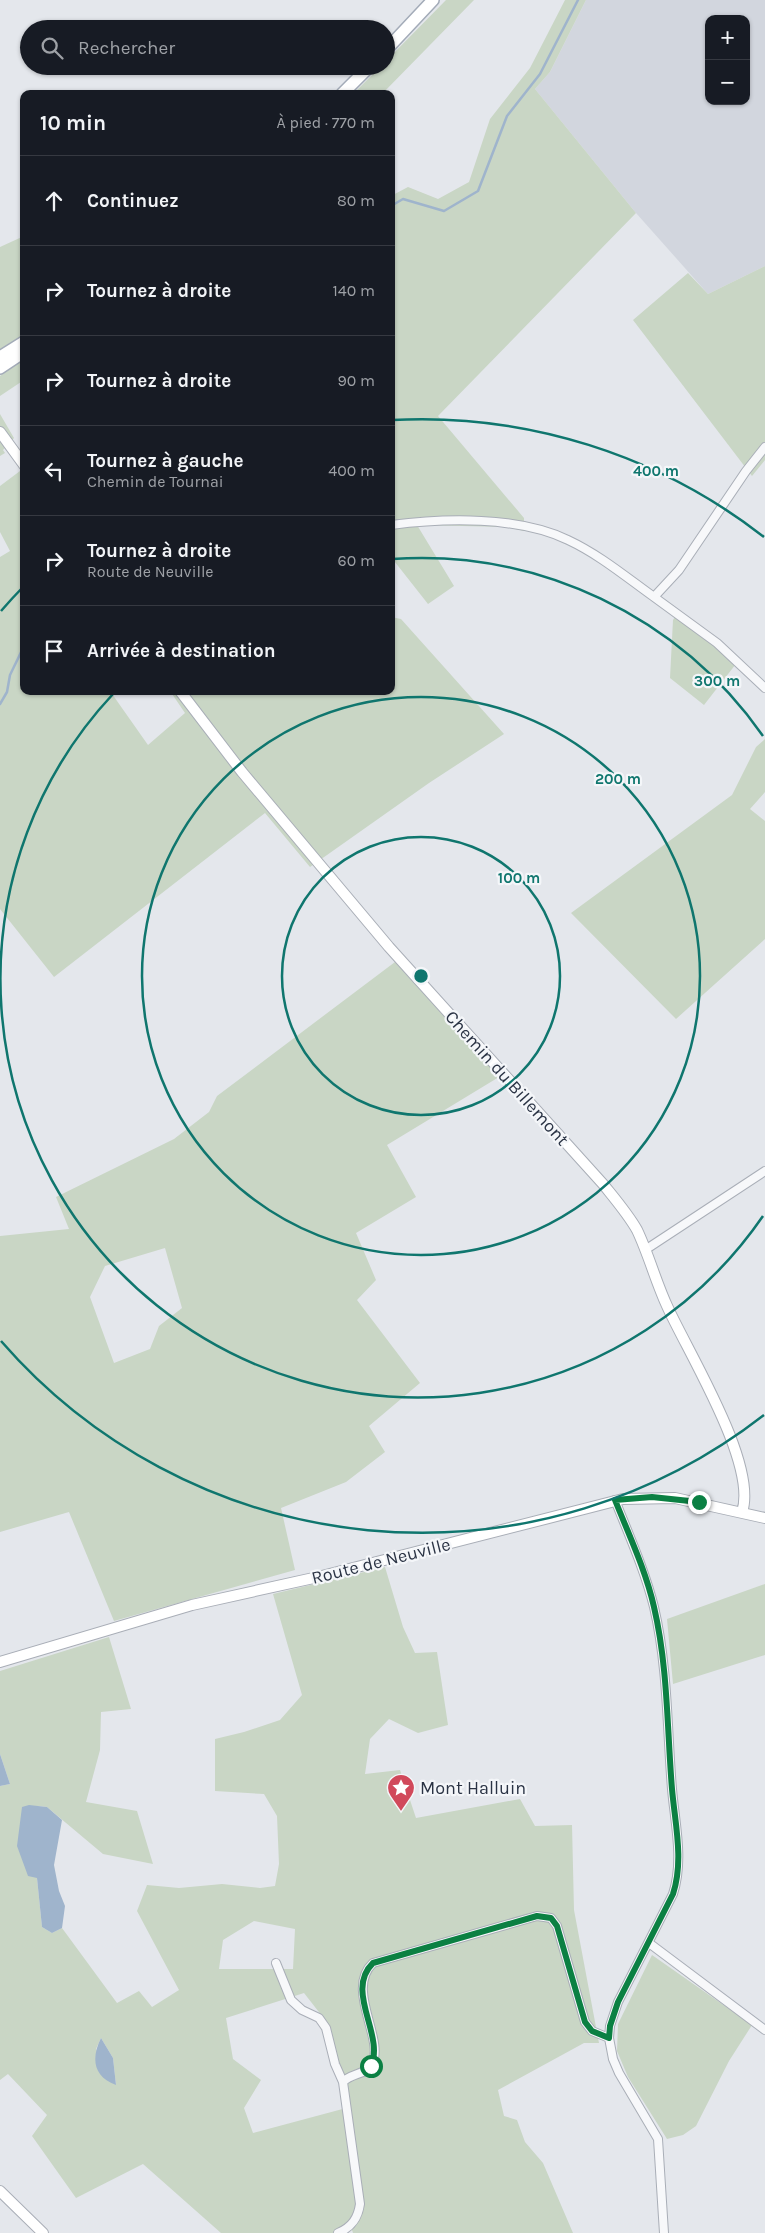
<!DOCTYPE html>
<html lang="fr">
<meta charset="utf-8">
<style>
:root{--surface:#171b24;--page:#242831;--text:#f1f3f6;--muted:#9ea1a6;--line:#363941}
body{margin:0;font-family:Karla,sans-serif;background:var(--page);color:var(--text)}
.controls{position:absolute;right:15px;top:15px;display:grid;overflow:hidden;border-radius:10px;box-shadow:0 1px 4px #0004}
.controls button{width:45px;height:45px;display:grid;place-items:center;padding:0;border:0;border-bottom:1px solid var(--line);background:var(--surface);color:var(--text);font:25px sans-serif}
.stop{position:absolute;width:15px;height:15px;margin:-11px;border:4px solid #0b8043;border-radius:50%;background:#fff}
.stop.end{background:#0b8043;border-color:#fff;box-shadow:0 1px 5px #0008}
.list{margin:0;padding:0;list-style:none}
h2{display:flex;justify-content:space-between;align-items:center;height:65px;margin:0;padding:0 20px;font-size:21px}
h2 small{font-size:16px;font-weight:400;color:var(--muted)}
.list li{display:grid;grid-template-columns:32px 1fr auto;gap:15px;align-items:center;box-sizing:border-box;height:90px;padding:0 20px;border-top:1px solid var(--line)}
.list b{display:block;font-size:19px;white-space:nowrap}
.list p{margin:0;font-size:16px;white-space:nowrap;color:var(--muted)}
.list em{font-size:16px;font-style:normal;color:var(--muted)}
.icon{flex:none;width:28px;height:28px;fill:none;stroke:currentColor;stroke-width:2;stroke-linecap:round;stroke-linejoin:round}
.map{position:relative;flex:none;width:765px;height:2233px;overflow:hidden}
.search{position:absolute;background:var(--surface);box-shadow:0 1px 4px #0004;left:20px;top:20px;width:375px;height:55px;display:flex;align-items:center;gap:12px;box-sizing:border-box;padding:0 18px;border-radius:28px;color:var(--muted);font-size:19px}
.panel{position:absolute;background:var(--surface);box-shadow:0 1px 4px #0004;left:20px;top:90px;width:375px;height:605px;border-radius:10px}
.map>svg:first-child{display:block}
.built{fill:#d2d6de;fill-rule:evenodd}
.green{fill:#c9d6c5;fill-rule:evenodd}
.water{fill:#9fb4cc}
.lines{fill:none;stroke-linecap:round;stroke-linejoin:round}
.stream{stroke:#9fb4cc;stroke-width:2.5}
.street-casing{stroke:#a9aeb7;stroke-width:10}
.secondary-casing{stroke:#a9aeb7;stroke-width:12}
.primary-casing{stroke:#a3abb8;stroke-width:14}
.street{stroke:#f7f8fa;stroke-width:8}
.secondary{stroke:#fff;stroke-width:10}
.primary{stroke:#fff;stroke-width:11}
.route{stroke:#0b8043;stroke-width:6}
.ring{fill:none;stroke:#0f766e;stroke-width:2.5}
.labels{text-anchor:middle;stroke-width:4.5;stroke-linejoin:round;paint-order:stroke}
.street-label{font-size:18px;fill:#2b3445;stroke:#f4f6f9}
.poi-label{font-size:18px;fill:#2b3445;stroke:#f4f6f9;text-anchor:start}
.centre{fill:#0f766e;stroke:#f4f6f9;stroke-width:2.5}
.ring-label{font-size:15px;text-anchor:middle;font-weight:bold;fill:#0f766e;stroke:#f4f6f9;stroke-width:4.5;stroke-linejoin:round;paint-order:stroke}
</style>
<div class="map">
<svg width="765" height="2233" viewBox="0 0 765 2233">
<rect width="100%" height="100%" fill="#e4e7ec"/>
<path class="built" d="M586,0H765V266L708,294L636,213L535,89L550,72ZM709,19H746V101H709Z"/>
<path class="green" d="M446,0H474L382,94H353L381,66H386V61Z
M565,0H586L550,72L535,89L636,213L438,416L524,518V531L507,527L417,525L454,586L428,604L391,557V196L408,187L438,199L469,182L490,119L530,68Z
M24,236V334L0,351V247Z
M765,266V460L752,476L633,320L688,273L708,294Z
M24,357V380L0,396V376Z
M0,414L14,438L3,450L5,453L0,456Z
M20,471L24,475V691H110L148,745L185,713L170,691H391V617L401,619L504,734L429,783L310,867L265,813L54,977L0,909V557L10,551L0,532V486Z
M679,611L739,660L704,705L670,678L673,620Z
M765,739V792L750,809L765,821V939L676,1019L571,913L732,795L756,747Z
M395,962L499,1077L387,1145L416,1197L356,1233L376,1280L357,1300L420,1383L369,1426L385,1452L346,1482L281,1508L295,1570L114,1621L69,1512L0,1532V1236L69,1229L56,1197L174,1139L209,1112L217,1096ZM165,1248L182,1308L159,1326L150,1349L114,1363L90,1297L105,1266Z
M385,1567L403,1627L415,1653L437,1652L448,1725L418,1733L389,1719L370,1739L365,1774L400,1770L416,1818L520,1799L535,1826L572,1825L574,1910L599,2043H584L498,2090L504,2116L517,2120L525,2142L543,2163L573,2233H353L352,2230L345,2233H221L143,2164L76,2198L32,2136L47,2115L8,2074L0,2080V1786L10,1784L0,1754V1671L109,1637L131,1709L101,1712L100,1750L86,1802L137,1811L153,1864L103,1854L47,1807L38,1806L37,1878L42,1927L52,1933L62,1928L117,2003L139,1991L152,2007L179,1990L137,1911L147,1885L179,1888L222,1884L260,1888L275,1886L279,1864L277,1816L264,1794L215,1791V1739L244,1732L280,1720L302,1695L273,1594ZM254,1921L295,1929L293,1969H219L223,1940ZM304,1993L322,2016L330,2034L350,2107L253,2133L244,2108L261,2080L233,2059L226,2018ZM101,2038L113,2058L116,2085L96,2049Z
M765,1584V1655L673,1684L667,1619Z
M652,1955L752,2025L729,2061L696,2126L683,2135L667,2139L628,2077L617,2051L618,2024Z"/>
<path class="water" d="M0,1754L10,1784L0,1786Z
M29,1805L47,1807L62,1820L54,1865L59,1891L65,1906L62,1928L52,1933L42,1927L37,1878L28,1876L17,1846L22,1807Z
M101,2038L113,2058L116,2085C93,2077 91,2058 101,2038Z"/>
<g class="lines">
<path class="stream" d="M391,206L403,199L444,211L478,191L507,116L540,74L578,0
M0,704L7,692L10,675L24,646"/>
<defs>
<path id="street" d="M391,525C445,518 518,516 568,540C600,555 626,577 654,597L679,570L746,471L765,447
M654,597L717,643L765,688
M645,1250L765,1171
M615,1500C629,1535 645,1571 654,1607C668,1667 667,1729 672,1789C675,1824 684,1860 673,1894L618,2002L610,2026L609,2038L613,2059L619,2073L658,2139L664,2233
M649,1943L765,2030
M276,1963L291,2000L302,2010L319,2018L326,2028L335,2064L343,2082L360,2204C358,2218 352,2227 338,2233
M343,2082C351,2073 366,2075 372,2064C385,2039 345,1989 373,1963L537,1916L551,1918L557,1926L585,2022L592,2031L609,2038"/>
<path id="secondary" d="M0,432L24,465
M180,691L242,772L389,947L603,1184C615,1199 628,1214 637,1230C649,1255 656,1283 668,1308C689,1354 758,1465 742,1512
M0,1662L192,1605L318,1577L623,1499L675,1498L765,1518
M0,2191L43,2233"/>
<path id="primary" d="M386,50L433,0
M342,94L370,66
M0,357L24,342
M0,368L24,352"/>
</defs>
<use href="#street" class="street-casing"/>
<use href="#secondary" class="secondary-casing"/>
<use href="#primary" class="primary-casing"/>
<use href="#street" class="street"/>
<use href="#secondary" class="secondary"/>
<use href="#primary" class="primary"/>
</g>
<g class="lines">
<path class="route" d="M371,2066C385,2035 344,1991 373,1963L537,1916L551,1918L557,1926L585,2022L592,2031L609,2038L610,2026L618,2002L673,1894C684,1860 675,1824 672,1789C667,1729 668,1667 654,1607C646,1571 629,1535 615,1500L652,1497L699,1502"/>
</g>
<g class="ring">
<circle cx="421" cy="976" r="139"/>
<circle cx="421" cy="976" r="279"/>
<path d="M763 1216A418 418 0 1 1 113 694M392 559A418 418 0 0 1 763 736"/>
<path d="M764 1415A557 557 0 0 1 1 1341M1 611A557 557 0 0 1 24 586M392 420A557 557 0 0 1 764 537"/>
</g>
<defs>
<symbol id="sight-pin" viewBox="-11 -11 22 30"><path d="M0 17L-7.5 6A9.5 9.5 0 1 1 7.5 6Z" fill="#d1495b" stroke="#f4f6f9"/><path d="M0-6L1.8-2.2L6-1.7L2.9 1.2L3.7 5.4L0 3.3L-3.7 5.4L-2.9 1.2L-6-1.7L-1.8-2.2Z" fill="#fff"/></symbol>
</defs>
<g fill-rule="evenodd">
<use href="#sight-pin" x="385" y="1772" width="32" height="43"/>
</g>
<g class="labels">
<g class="street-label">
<text transform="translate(507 1078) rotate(48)" y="6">Chemin du Billemont</text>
<text transform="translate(381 1561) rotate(-14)" y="6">Route de Neuville</text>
</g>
<g class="poi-label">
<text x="420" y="1794">Mont Halluin</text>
</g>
</g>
<circle cx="421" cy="976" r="8" class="centre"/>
<g class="ring-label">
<text x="656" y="476">400 m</text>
<text x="717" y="686">300 m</text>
<text x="618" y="784">200 m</text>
<text x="519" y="883">100 m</text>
</g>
</svg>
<div class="controls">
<button>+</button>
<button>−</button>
</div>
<div class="stop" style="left:371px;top:2066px"></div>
<div class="stop end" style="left:699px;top:1502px"></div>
<div class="search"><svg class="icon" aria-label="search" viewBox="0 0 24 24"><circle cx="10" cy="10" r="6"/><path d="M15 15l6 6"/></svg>Rechercher</div>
<section class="panel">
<h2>10 min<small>À pied · 770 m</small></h2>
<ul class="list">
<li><svg class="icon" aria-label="ahead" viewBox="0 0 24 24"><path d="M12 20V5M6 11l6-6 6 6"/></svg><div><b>Continuez</b></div><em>80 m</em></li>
<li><svg class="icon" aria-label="right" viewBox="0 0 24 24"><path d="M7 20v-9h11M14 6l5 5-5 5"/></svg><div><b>Tournez à droite</b></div><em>140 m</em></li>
<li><svg class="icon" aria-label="right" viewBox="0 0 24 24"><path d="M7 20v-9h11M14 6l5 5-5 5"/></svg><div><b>Tournez à droite</b></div><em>90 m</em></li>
<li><svg class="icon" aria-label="left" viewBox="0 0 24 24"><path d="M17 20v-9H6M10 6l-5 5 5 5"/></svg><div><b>Tournez à gauche</b><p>Chemin de Tournai</p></div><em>400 m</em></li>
<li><svg class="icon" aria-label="right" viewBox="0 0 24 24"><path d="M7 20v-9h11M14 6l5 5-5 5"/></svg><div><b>Tournez à droite</b><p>Route de Neuville</p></div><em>60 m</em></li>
<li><svg class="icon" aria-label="arrive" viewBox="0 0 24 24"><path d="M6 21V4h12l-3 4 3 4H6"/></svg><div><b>Arrivée à destination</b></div></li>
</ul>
</section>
</div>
